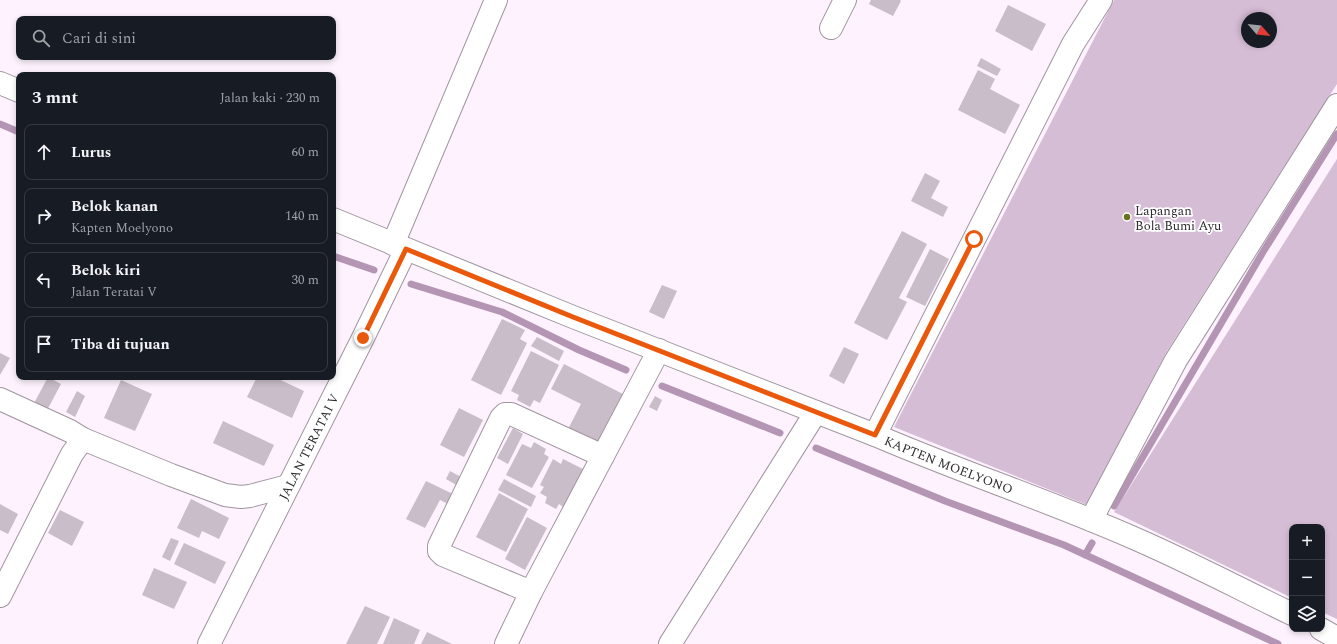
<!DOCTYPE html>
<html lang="id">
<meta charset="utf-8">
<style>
:root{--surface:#171b24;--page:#20242c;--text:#f1f3f6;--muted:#9ea1a6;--line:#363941}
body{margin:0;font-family:Spectral,serif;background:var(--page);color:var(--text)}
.controls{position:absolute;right:12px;bottom:12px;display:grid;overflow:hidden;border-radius:8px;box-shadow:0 2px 6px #0003}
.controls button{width:36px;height:36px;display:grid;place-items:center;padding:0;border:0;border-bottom:1px solid var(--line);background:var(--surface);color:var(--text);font:20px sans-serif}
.compass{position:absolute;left:1241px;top:12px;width:36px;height:36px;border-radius:50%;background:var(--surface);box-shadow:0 2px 6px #0003;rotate:118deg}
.stop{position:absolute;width:12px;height:12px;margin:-9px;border:3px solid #ea580c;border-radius:50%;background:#fff}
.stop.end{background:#ea580c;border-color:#fff;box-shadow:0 1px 4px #0008}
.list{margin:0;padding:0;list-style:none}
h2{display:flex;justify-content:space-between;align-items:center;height:52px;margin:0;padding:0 16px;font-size:17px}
h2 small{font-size:13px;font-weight:400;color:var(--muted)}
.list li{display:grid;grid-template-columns:26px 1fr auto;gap:12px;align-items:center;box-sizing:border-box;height:56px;margin:0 8px 8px;padding:0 8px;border:1px solid var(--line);border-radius:8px}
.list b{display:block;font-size:15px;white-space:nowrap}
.list p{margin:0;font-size:13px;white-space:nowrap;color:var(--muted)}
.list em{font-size:13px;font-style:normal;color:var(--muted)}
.icon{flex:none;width:22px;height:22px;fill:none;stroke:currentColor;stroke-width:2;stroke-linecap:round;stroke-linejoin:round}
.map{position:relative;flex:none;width:1337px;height:644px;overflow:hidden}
.search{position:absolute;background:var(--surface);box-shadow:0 2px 6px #0003;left:16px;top:16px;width:320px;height:44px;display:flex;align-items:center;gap:10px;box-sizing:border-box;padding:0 14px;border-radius:8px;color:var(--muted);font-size:15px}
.panel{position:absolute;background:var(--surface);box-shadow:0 2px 6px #0003;left:16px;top:72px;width:320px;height:308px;border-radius:8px}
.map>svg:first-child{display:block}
.green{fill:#d6bdd6;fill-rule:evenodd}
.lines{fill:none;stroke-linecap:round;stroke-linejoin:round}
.stream{stroke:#b496b4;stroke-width:7}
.building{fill:#c8bdc8}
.minor-casing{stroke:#a0959f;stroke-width:24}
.tertiary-casing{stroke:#a0959f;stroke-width:24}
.minor{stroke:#fff;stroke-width:22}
.tertiary{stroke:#fff;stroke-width:22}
.route{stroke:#ea580c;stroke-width:5}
.poi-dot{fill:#69731d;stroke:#fff;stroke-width:1.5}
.labels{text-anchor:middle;stroke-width:3.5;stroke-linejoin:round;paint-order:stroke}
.poi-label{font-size:13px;fill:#302c30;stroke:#fff;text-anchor:start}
.street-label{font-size:13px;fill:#302c30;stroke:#fff}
</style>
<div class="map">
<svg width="1337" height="644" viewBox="0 0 1337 644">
<rect width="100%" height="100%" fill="#fdf2fd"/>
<path class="green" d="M1114,0H1337V84L1167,351L1087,505L894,427ZM1247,18H1271V42H1247Z
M1337,159V619L1322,612V527H1292V598L1114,512Z"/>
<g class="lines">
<path class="stream" d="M0,124L19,132
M333,256L374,270
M411,284L502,312L579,350L626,370
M662,386L780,433
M816,448L945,501L1064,545L1278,644
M1114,506L1263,252L1337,134
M1085,555L1092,543"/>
</g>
<path class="building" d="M871,0H900L901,1L893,16L869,4Z
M1008,5L1046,24L1032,51L995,31Z
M981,58L1001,69L997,76L977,66Z
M978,70L995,79L990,89L1020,105L1005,134L958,110Z
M925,173L940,181L931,198L948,207L943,217L911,201Z
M902,231L927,244L899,298L907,302L887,340L854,323Z
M930,249L949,259L925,306L906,297Z
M662,285L677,291L664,319L649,312Z
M502,319L525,330L520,339L527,343L501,395L471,380Z
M537,337L564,351L559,361L531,346Z
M844,347L859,354L844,384L829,376Z
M531,351L559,365L540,403L534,400L530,407L517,400L519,395L511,391Z
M0,353L10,358L0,375Z
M564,364L623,394L597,446L567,431L581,404L551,389Z
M48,377L61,384L44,416L31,409Z
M257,377H274L304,391L292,418L247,397Z
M121,380L152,394L135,431L104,418Z
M77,391L85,396L75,417L66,412Z
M655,396L662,400L657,411L649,407Z
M459,408L483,420L464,457L440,445Z
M223,421L274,445L264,466L213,443Z
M513,428L523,434L508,464L497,458Z
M534,442L546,449L544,454L549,457L532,488L506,475L522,444L531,448Z
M553,459L561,464L563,459L585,470L565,508L559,504L556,509L545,503L547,497L540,493L544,487L540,485Z
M450,471L463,478L458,486L446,479Z
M504,479L536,496L531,507L498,490Z
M426,481L453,494L448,504L440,500L425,528L406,519Z
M499,493L528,509L506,552L476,537Z
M191,499L229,518L219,539L202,531L199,538L177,528Z
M0,504L18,514L8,534L0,530Z
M60,510L84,522L72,546L48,533Z
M527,517L547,528L525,570L505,559Z
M171,538L179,541L170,561L162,557Z
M184,543L226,562L215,584L174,564Z
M154,568L187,582L174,609L142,595Z
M365,606L390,617L377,644H346Z
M394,618L420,630L414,644H383Z
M427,632L452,644H421Z"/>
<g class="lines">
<defs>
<g id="minor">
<path d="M831,28L845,0"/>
<path d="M393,244L496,0"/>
<path d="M0,399L70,431L83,439"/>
<path d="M875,435L1073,44L1101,0"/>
<path d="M1091,520L1176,360L1337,105"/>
<path d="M531,592L443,555L439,551V546L501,418L505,414H511L603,456"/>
<path d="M0,596L72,454L83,439L171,475L225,495L241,497L250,496L288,486"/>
<path id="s1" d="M209,644L363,338L406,249"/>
<path d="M506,644L531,592L659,350"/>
<path d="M670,644L816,412"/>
</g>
<g id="tertiary">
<path d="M0,83L19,91"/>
<path id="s2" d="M333,219L573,317L875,435C961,472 1050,501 1136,539C1189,562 1240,589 1292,614"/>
<path d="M1321,629L1337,638"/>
</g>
</defs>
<use href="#minor" class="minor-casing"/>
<use href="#tertiary" class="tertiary-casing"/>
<use href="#minor" class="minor"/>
<use href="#tertiary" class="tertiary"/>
</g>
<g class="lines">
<path class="route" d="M363,338L406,249L573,317L875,435L974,239"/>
</g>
<circle class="poi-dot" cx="1127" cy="217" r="4"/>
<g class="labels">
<g class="poi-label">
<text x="1135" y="215">Lapangan<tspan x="1135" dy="15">Bola Bumi Ayu</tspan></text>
</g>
<g class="street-label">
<text dy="5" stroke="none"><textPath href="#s1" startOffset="221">JALAN TERATAI V</textPath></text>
<text dy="5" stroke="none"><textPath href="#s2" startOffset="663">KAPTEN MOELYONO</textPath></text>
</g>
</g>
</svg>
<div class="controls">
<button>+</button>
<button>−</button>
<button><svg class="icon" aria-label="layers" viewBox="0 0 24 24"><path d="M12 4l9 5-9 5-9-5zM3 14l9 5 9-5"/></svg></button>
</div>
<svg class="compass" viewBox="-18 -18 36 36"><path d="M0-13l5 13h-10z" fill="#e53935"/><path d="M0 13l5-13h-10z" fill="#9ea1a6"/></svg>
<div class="stop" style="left:974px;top:239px"></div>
<div class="stop end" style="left:363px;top:338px"></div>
<div class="search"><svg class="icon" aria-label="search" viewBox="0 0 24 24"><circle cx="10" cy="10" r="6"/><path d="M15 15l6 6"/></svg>Cari di sini</div>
<section class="panel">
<h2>3 mnt<small>Jalan kaki · 230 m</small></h2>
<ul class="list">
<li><svg class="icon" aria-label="ahead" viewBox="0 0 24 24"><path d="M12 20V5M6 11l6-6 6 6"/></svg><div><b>Lurus</b></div><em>60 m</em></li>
<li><svg class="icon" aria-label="right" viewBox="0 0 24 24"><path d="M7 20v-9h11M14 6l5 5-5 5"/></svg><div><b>Belok kanan</b><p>Kapten Moelyono</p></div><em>140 m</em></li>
<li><svg class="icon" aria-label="left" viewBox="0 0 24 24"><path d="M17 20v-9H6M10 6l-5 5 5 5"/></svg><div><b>Belok kiri</b><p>Jalan Teratai V</p></div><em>30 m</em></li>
<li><svg class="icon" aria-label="arrive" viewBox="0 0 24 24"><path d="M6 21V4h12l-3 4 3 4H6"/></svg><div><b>Tiba di tujuan</b></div></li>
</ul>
</section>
</div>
